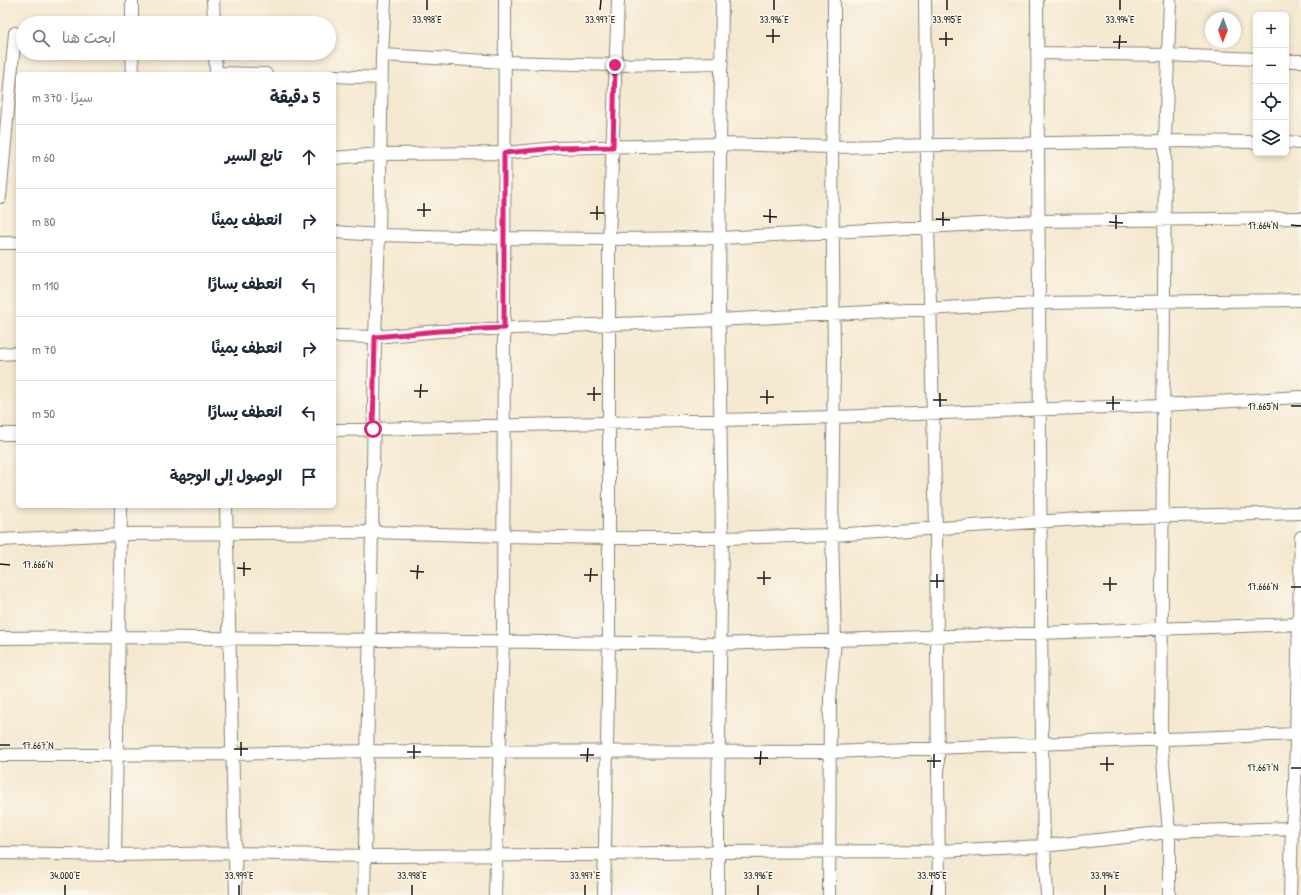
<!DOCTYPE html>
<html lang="ar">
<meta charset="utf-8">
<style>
:root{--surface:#fff;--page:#f6f6f7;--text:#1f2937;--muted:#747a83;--line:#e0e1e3}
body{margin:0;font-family:"Patrick Hand","Playpen Sans Arabic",sans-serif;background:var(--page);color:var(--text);direction:rtl}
.controls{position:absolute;right:12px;top:12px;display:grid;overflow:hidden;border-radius:6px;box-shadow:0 2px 6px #0003}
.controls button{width:36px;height:36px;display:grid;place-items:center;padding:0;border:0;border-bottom:1px solid var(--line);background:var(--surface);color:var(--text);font:20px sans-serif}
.compass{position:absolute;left:1205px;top:12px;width:36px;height:36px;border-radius:50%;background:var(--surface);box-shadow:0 2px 6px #0003;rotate:181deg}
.stop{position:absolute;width:12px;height:12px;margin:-9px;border:3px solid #db2777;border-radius:50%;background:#fff}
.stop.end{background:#db2777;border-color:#fff;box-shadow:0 1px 4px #0008}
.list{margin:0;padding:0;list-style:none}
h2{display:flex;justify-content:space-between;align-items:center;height:52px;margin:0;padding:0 16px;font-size:17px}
h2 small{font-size:13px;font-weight:400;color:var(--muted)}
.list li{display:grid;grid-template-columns:26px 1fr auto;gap:12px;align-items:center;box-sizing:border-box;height:64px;padding:0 16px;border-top:1px solid var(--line)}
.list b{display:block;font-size:15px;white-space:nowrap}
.list em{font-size:13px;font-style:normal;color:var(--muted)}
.icon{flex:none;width:22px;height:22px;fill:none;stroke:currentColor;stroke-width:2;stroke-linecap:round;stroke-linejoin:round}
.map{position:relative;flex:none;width:1301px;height:895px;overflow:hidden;direction:ltr}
.search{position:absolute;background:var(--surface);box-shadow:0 2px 6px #0003;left:16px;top:16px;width:320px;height:44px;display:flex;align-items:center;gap:10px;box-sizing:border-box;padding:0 14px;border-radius:22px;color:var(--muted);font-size:15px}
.panel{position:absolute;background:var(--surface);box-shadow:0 2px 6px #0003;left:16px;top:72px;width:320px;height:436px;border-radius:6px;direction:rtl}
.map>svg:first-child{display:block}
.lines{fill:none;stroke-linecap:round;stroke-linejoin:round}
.street-casing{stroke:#888276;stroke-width:14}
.street{stroke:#fff;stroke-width:12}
.route{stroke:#db2777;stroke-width:5}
.ticks{fill:none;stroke:#1c1c1c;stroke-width:1.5}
.ticks-label{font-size:10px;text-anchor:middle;fill:#1c1c1c;stroke:#fbf7ec;stroke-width:3;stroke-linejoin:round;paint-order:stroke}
</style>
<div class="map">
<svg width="1301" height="895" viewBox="0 0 1301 895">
<rect width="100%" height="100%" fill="#fbf7ec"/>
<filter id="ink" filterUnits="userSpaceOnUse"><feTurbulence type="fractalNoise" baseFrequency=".025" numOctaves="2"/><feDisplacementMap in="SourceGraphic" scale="8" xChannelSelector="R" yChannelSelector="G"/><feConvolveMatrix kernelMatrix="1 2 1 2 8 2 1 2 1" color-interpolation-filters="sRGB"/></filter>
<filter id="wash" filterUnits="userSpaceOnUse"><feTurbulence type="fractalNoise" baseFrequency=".012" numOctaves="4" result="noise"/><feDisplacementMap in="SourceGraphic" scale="16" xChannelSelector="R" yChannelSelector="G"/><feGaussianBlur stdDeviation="0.9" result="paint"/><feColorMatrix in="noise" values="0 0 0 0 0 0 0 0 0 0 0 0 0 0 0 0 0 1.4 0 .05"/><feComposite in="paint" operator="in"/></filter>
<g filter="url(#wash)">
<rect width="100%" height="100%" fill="#f5e8d0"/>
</g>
<g filter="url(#ink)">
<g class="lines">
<defs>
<path id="street" d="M132,0V23
M213,0L214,23
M925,0L928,227L936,528L939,895
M1037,0L1042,744L1044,846L1047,895
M132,53L133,74
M215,53L216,74
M1037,53L1168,55L1256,59
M382,55L505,62L615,65L722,63
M1286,61H1301
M216,73L266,74
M334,76L382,78
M1286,142L1301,143
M334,158L380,154L504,153L557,148L720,144L832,147L1165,141L1256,142
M0,197L15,33
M334,232L379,235L504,238L609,239L720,238L1038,221L1301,218
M0,243H18
M334,336L375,337L439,331L719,320L1039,303L1301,300
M0,354L18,353
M334,430L834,417L1163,405L1301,397
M0,434H18
M226,506L236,895
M0,540L121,534L372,532L504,536L609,538H722L832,535L1096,518L1301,513
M0,638L119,637L720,644L1299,624
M0,755L232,754L367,751L831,752L1296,734
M0,853L115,855L234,853L366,856L549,855L718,852L939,851L1044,846L1169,832L1292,828
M115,855L121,506
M364,895L372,532L375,337L379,235L382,55L385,0
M495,895L503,641L505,0
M604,895L609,643V239L618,0
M718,895V801L722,538L719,320L720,144L722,0
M829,895L830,699L835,640L832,535L834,361L832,147L834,81V0
M1169,895V832L1161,739L1165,141L1170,0
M1290,895L1292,828L1295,781L1301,537"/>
</defs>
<use href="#street" class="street-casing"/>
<use href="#street" class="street"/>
</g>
</g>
<g class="lines" filter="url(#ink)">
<path class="route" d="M373,429L375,337L439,331L504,328V153L557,148L613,147L615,65"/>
</g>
<path class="ticks" d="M427,10V0M600,10L601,0M774,10V0M947,10V0M1120,10V0M766,36H780M939,39H953M1113,42H1127M773,43V29M946,46V32M1119,49L1120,35M417,210H431M590,213H604M763,216L777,217M424,217V203M936,219L950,220M597,220V206M1109,222L1123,223M770,223V209M1291,225L1301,226M943,226V212M1116,229V215M414,391H428M587,394H601M760,397H774M420,398L421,384M933,400H947M594,401V387M1106,403H1120M767,404V390M1291,406H1301M940,407V393M1113,410V396M0,564L10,565M237,568L251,569M410,571L424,572M584,575H598M244,576V562M757,578H771M417,579L418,565M930,581H944M590,582L591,568M1103,584H1117M764,585V571M1291,587H1301M937,588V574M1110,591V577M0,745H10M234,749H248M407,752H421M580,755H594M241,756V742M754,758H768M414,759V745M927,761H941M587,762L588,748M1100,764H1114M760,765L761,751M934,768V754M1291,768H1301M1107,771V757M65,895V885M239,895V885M412,895V885M585,895V885M758,895V885M931,895L932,885M1105,895V885"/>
<g class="ticks-label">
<text x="427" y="23">33.998°E</text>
<text x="600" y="23">33.997°E</text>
<text x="774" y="23">33.996°E</text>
<text x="947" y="23">33.995°E</text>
<text x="1120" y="23">33.994°E</text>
<text x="1263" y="229">17.664°N</text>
<text x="1263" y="410">17.665°N</text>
<text x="38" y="568">17.666°N</text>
<text x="1263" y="590">17.666°N</text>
<text x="38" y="749">17.667°N</text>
<text x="1263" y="771">17.667°N</text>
<text x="65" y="879">34.000°E</text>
<text x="239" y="879">33.999°E</text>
<text x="412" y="879">33.998°E</text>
<text x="585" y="879">33.997°E</text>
<text x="758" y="879">33.996°E</text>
<text x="932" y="879">33.995°E</text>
<text x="1105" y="879">33.994°E</text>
</g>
</svg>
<div class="controls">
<button>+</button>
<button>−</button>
<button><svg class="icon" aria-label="locate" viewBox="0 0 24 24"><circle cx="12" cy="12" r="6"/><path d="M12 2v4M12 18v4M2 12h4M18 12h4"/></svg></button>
<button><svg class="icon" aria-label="layers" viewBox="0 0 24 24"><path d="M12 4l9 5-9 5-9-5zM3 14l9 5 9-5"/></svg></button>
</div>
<svg class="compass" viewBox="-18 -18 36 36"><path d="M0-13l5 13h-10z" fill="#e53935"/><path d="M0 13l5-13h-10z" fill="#747a83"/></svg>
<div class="stop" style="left:373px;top:429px"></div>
<div class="stop end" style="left:615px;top:65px"></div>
<div class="search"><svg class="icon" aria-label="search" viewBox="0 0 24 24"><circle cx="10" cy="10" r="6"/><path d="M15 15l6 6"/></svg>ابحث هنا</div>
<section class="panel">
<h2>5 دقيقة<small>سيرًا · 370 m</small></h2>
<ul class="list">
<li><svg class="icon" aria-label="ahead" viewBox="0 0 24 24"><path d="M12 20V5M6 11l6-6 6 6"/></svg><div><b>تابع السير</b></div><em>60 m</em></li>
<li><svg class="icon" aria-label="right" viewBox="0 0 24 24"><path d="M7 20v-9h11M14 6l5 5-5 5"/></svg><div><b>انعطف يمينًا</b></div><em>80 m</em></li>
<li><svg class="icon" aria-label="left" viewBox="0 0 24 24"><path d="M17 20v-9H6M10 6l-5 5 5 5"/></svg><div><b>انعطف يسارًا</b></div><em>110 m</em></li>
<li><svg class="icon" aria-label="right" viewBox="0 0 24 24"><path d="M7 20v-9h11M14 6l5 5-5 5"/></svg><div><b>انعطف يمينًا</b></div><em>70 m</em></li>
<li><svg class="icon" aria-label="left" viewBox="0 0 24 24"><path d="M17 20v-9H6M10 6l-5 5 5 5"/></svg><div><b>انعطف يسارًا</b></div><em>50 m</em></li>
<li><svg class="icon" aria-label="arrive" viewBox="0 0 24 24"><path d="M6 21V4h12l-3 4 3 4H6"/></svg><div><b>الوصول إلى الوجهة</b></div></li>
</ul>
</section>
</div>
